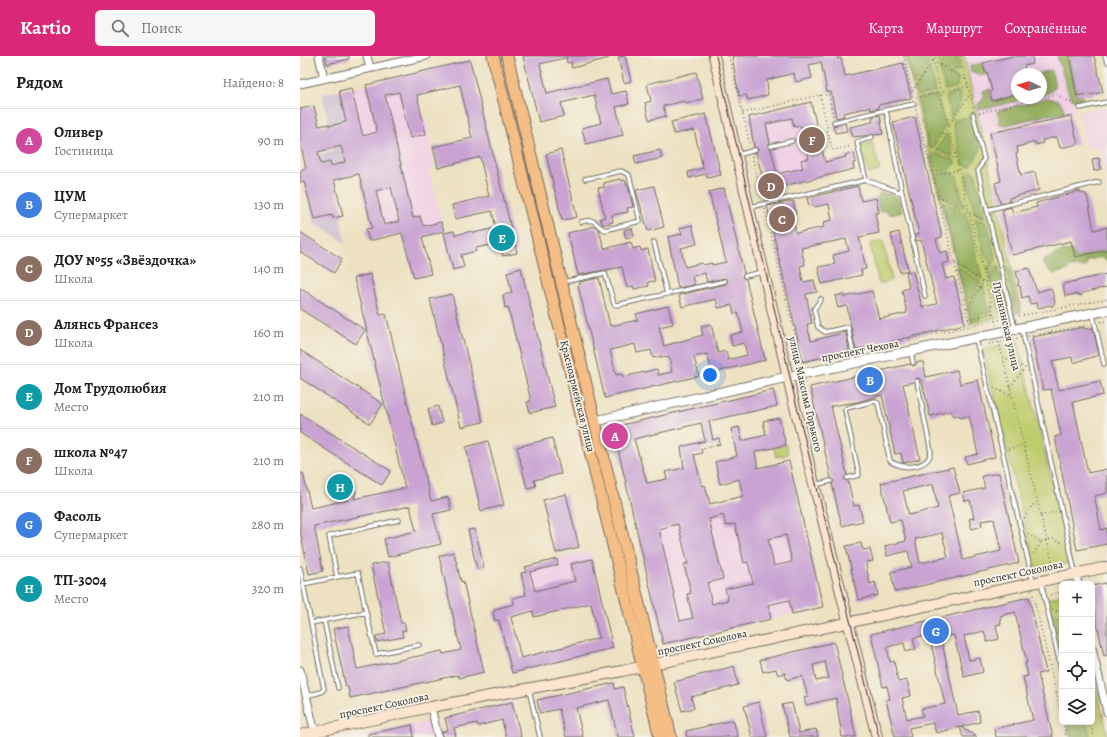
<!DOCTYPE html>
<html lang="ru">
<meta charset="utf-8">
<style>
:root{--surface:#fff;--page:#f6f6f6;--text:#202124;--muted:#757577;--line:#e0e0e0;--accent:#db2777}
body{margin:0;font-family:Alegreya,serif;background:var(--page);color:var(--text)}
.controls{position:absolute;right:12px;bottom:12px;display:grid;overflow:hidden;border-radius:6px;box-shadow:0 2px 10px #0003}
.controls button{width:36px;height:36px;display:grid;place-items:center;padding:0;border:0;border-bottom:1px solid var(--line);background:var(--surface);color:var(--text);font:20px sans-serif}
.compass{position:absolute;left:711px;top:12px;width:36px;height:36px;border-radius:50%;background:var(--surface);box-shadow:0 2px 10px #0003;rotate:274deg}
.you{position:absolute;left:410px;top:319px;width:14px;height:14px;margin:-10px;border:3px solid #fff;border-radius:50%;background:#1a73e8;box-shadow:0 0 0 6px #1a73e833}
.badge{display:grid;place-items:center;width:26px;height:26px;border-radius:50%;background:var(--accent);color:#fff;font-size:13px;font-weight:700}
.pin{position:absolute;translate:-50% -50%;border:2px solid #fff;box-shadow:0 1px 4px #0006}
.list{margin:0;padding:0;list-style:none}
h2{display:flex;justify-content:space-between;align-items:center;height:52px;margin:0;padding:0 16px;font-size:17px}
h2 small{font-size:13px;font-weight:400;color:var(--muted)}
.list li{display:grid;grid-template-columns:26px 1fr auto;gap:12px;align-items:center;box-sizing:border-box;height:64px;padding:0 16px;border-top:1px solid var(--line)}
.list b{display:block;font-size:15px;white-space:nowrap}
.list p{margin:0;font-size:13px;white-space:nowrap;color:var(--muted)}
.list em{font-size:13px;font-style:normal;color:var(--muted)}
.icon{flex:none;width:22px;height:22px;fill:none;stroke:currentColor;stroke-width:2;stroke-linecap:round;stroke-linejoin:round}
.map{position:relative;flex:none;width:807px;height:681px;overflow:hidden}
header{display:flex;align-items:center;gap:24px;box-sizing:border-box;height:56px;padding:0 20px;background:var(--accent);color:#fff}
header strong{font-size:19px}
nav{display:flex;gap:22px;margin-inline-start:auto;font-size:14px}
.search{width:280px;height:36px;background:var(--page);display:flex;align-items:center;gap:10px;box-sizing:border-box;padding:0 14px;border-radius:6px;color:var(--muted);font-size:15px}
main{display:flex}
aside{flex:1;background:var(--surface)}
.map>svg:first-child{display:block}
.built{fill:#f0d0e5;fill-rule:evenodd}
.industrial{fill:#cebed2}
.green{fill:#bfcc6e;stroke:#757c4c}
.forest{fill:#97b061;stroke:#616e46}
.building{fill:#c9a4d3;fill-rule:evenodd}
.lines{fill:none;stroke-linecap:round;stroke-linejoin:round}
.service-casing{stroke:#6f6b60;stroke-width:5.5}
.minor-casing{stroke:#6f6b60;stroke-width:9}
.tertiary-casing{stroke:#6f6b60;stroke-width:11}
.secondary-casing{stroke:#6f6b60;stroke-width:12}
.primary-casing{stroke:#6f6b60;stroke-width:13}
.path{stroke:#6f6b60;stroke-width:1.5;stroke-dasharray:1 3;stroke-linecap:butt}
.service{stroke:#fff;stroke-width:3.5}
.minor{stroke:#fff;stroke-width:7}
.tertiary{stroke:#fff;stroke-width:9}
.secondary{stroke:#fbe5cf;stroke-width:10}
.primary{stroke:#f6be87;stroke-width:11}
.tram{stroke:#2b2b2b;stroke-width:1}
.labels{text-anchor:middle;stroke-width:3.5;stroke-linejoin:round;paint-order:stroke}
.street-label{font-size:11px;fill:#2b2b2b;stroke:#f7f3e8}
</style>
<header>
<strong>Kartio</strong>
<div class="search"><svg class="icon" aria-label="search" viewBox="0 0 24 24"><circle cx="10" cy="10" r="6"/><path d="M15 15l6 6"/></svg>Поиск</div>
<nav><a>Карта</a><a>Маршрут</a><a>Сохранённые</a></nav>
</header>
<main>
<aside>
<h2>Рядом<small>Найдено: 8</small></h2>
<ul class="list">
<li><span class="badge" style="background:#d1479c">A</span><div><b>Оливер</b><p>Гостиница</p></div><em>90 m</em></li>
<li><span class="badge" style="background:#3f7fe0">B</span><div><b>ЦУМ</b><p>Супермаркет</p></div><em>130 m</em></li>
<li><span class="badge" style="background:#8d6e63">C</span><div><b>ДОУ №55 «Звёздочка»</b><p>Школа</p></div><em>140 m</em></li>
<li><span class="badge" style="background:#8d6e63">D</span><div><b>Алянсь Франсез</b><p>Школа</p></div><em>160 m</em></li>
<li><span class="badge" style="background:#0f9aa8">E</span><div><b>Дом Трудолюбия</b><p>Место</p></div><em>210 m</em></li>
<li><span class="badge" style="background:#8d6e63">F</span><div><b>школа №47</b><p>Школа</p></div><em>210 m</em></li>
<li><span class="badge" style="background:#3f7fe0">G</span><div><b>Фасоль</b><p>Супермаркет</p></div><em>280 m</em></li>
<li><span class="badge" style="background:#0f9aa8">H</span><div><b>ТП-3004</b><p>Место</p></div><em>320 m</em></li>
</ul>
</aside>
<div class="map">
<svg width="807" height="681" viewBox="0 0 807 681">
<rect width="100%" height="100%" fill="#f7f3e8"/>
<filter id="ink" filterUnits="userSpaceOnUse"><feTurbulence type="fractalNoise" baseFrequency=".025" numOctaves="2"/><feDisplacementMap in="SourceGraphic" scale="8" xChannelSelector="R" yChannelSelector="G"/><feConvolveMatrix kernelMatrix="1 2 1 2 8 2 1 2 1" color-interpolation-filters="sRGB"/></filter>
<filter id="wash" filterUnits="userSpaceOnUse"><feTurbulence type="fractalNoise" baseFrequency=".012" numOctaves="4" result="noise"/><feDisplacementMap in="SourceGraphic" scale="16" xChannelSelector="R" yChannelSelector="G"/><feGaussianBlur stdDeviation="0.9" result="paint"/><feColorMatrix in="noise" values="0 0 0 0 0 0 0 0 0 0 0 0 0 0 0 0 0 1.4 0 .05"/><feComposite in="paint" operator="in"/></filter>
<g filter="url(#wash)">
<rect width="100%" height="100%" fill="#ede1c1"/>
<path class="built" d="M664,0H766L776,43L772,44L775,56L682,78ZM717,18H741V42H717Z
M115,18L120,39H118L132,88L129,89L134,113L129,114L144,175L126,180L103,175L100,165L72,172L39,35Z
M511,46L525,106L546,101L545,99L554,97L556,106L506,124L466,134L448,59H453Z
M807,51V122L802,95L795,90L787,93L778,57Z
M443,440L452,478L503,466L523,551L363,588L335,465Z
M290,495L302,545L234,561L221,517L227,516L225,511Z
M131,665L134,681H54Z"/>
<path class="industrial" d="M39,35L55,104L35,124L44,160L40,161L46,187L14,167L1,112L7,110L11,101L35,94L22,38Z"/>
<path class="green" d="M605,0H664L722,256L671,268Z
M572,86L580,114L569,118L560,89Z
M583,185L592,224L579,228L570,188Z
M718,285L771,506L736,515L683,293Z
M486,389L488,398L476,401L474,392Z
M762,539V610L746,543Z
M792,613L807,675V681H779L776,666H792Z"/>
<path class="forest" d="M607,0H627L629,8L614,29Z
M637,0H657L660,14L654,16L638,6Z
M757,0H768L777,40L782,39L784,46L773,44L769,38Z
M682,7L685,16L687,18L679,20L677,17L671,16L670,10Z
M639,10L658,22L657,31L645,34Z
M630,12L635,36L617,40L615,33Z
M751,14C755,29 759,35 741,39L740,17Z
M691,33L689,36L692,45L717,39V42H730L679,54L678,48L683,43V35Z
M659,36L661,45L651,61L646,40Z
M636,39L645,69L632,93L629,91L618,43Z
M747,42C758,43 763,46 765,57L747,59L702,70L700,68L697,55Z
M672,60L680,94L670,111L663,108L653,68L654,65Z
M647,77L653,100L636,94Z
M635,97L654,104L655,108L651,113L635,117L631,102Z
M671,114L675,117L686,162L675,157L666,122Z
M652,116L657,121L664,151L641,140L636,120Z
M579,137C597,139 598,138 602,156L591,159L586,155L580,156L577,142L579,141Z
M642,145L666,157L682,223L656,206Z
M675,162L687,167L696,204L689,216L688,212L692,205L685,201Z
M772,194L775,202L807,194V206L802,201L788,204L785,211H769L768,214L754,218L743,209V205L760,196Z
M698,208L709,258L704,259L699,257L690,220Z
M657,210L681,226L667,249Z
M709,211L720,255L716,256L706,212Z
M683,229L690,256L680,258L681,263L670,265L668,253Z
M749,557L761,560L762,574L754,576Z
M767,666H786L790,681H770Z"/>
<g id="blocks">
<path class="building" d="M25,0H49V3L27,8Z
M223,0H264V2L240,8L247,37L307,23L311,38L326,35L329,48L316,51L323,79L286,88L282,72L301,67L294,39L261,47L264,60L239,66Z
M266,0H309V2L272,12L271,6L267,7Z
M325,0L331,25L324,27L318,1Z
M432,0H538V3L541,2L545,20L603,7L611,42L578,49L579,52L571,54L570,51L543,57L544,60L536,62L531,36H527L521,6L509,9L512,22L496,26L494,17L467,24L468,39L448,44L446,39L439,40Z
M713,0H732L733,8L724,10L725,18H717V38L692,45L690,36L692,35L687,16H685L683,7Z
M769,0H794L803,36L785,40V38L777,40Z
M170,4L217,197L203,200L200,187L176,192L177,195L161,199L164,211L153,214L144,177L154,175L155,179L172,175L173,177L196,172L192,155L155,163L152,149L189,140L180,101L138,112L133,91L172,82L160,29L117,39L126,78L110,82L99,36L85,39L113,162L120,160L123,170L141,166L144,175L122,181L131,218L114,222L102,177L69,185L66,173L72,172L59,118L34,124L43,160L33,162L32,159L14,163L4,125L0,126L1,114L6,112L0,87V53L14,50L19,70L29,68V70L46,66L39,35L51,32L63,80L77,76L66,29ZM41,90L45,106L31,110L30,106L21,108L18,96ZM91,131L99,165L84,169L76,135Z
M396,16L403,43L385,47L384,45L363,50L366,60L349,64L345,47L351,45L347,28Z
M511,46L525,106L546,101L545,99L554,97L556,106L553,107L554,113L466,134L456,97L458,93L454,91L449,61ZM492,62L494,71L501,70L509,102L501,104L503,112L477,118L471,93L468,90L470,87L466,68Z
M406,58L421,119L407,122L406,118L389,122L388,116L403,112L394,74L374,78L371,66Z
M580,59L583,78L553,81L550,71L573,66L572,61Z
M771,60L778,88L760,92L757,81L742,84L743,87L736,89L735,86L717,91L718,97L716,98L721,119L735,116L739,134L709,142L710,145L700,147L695,127L701,125L690,77Z
M615,61L642,181L636,183L640,197L647,195L649,206L642,208L646,223L654,221L665,268L556,294L547,250L538,252L535,240L544,238V241L572,235L579,263L607,257L602,234L609,232L606,216L613,215L622,251L637,248L621,184L616,185L615,179L619,178L593,66Z
M545,67L547,75L535,77L533,70Z
M261,94L277,161L262,164L246,98Z
M360,94L362,102L336,108L334,100Z
M799,102L801,113L794,115L792,103Z
M320,123L321,125L325,124L327,130L328,129L333,151L327,152L328,156L312,159L313,166L303,169L300,162L305,161L298,132L304,131V127Z
M354,130L364,171L348,175L336,134Z
M558,130L561,145L576,142L579,157H575L579,177L559,181L566,213L561,214L562,219L522,228L518,211L535,208L533,199L549,195L546,183L501,192L505,209L500,210L503,226L514,224L517,236L506,238L512,267L507,268L511,285L546,276L549,295L503,306L467,150L493,145L496,158L492,159L496,177L524,171L523,166L532,164L529,148L514,151L513,149L509,150L507,142Z
M424,132L444,217L442,221L446,223L465,304L412,317L407,298L394,301L399,320L305,342L278,229L280,228V226L299,222L310,270L338,264L336,258L368,250L373,268L359,271L364,290L403,279L401,270L411,268L418,297L426,295L428,304L447,299L444,287L432,290L430,279L443,276L438,257L434,258L432,249L418,252L416,243L382,251L379,239L426,228L428,225L425,222L407,226L405,217L392,220L394,229L378,232L368,181L382,178L380,172L392,169L397,188L381,192L385,211L402,207L403,209L412,207V209L426,206L409,136ZM335,288L337,297L351,294L353,302L362,300V302L369,301L372,316L358,319L357,313L323,321L322,318L316,319L310,294Z
M780,135L781,138L785,137L786,140L787,139L794,174L807,171V194L775,201L771,185L712,199L702,154L711,151L713,157L737,151L736,147Z
M295,170L299,174L304,193L331,186L333,193L340,191L341,195L348,193L355,225L348,226L349,230L334,233L333,230L327,232L322,211L278,219L268,177Z
M332,172L334,180L326,182L324,174Z
M0,176L42,203L34,217L0,196Z
M599,176L608,214L600,216L591,178Z
M221,212L255,351L230,357L227,346L231,345L208,251L205,252L203,239L212,237L207,216Z
M729,212L737,236L751,232L755,246L752,251L750,249L738,252L737,247L730,248L728,240L722,242L720,230L717,229L719,227L716,215Z
M70,218L80,259L86,258L131,445L148,441L151,454L133,458L141,488L88,501L84,483L116,475L110,450L14,470L23,515L9,518L0,474V417H3L11,452L48,444L33,434L40,423L47,427L44,432L56,435L54,443L105,432L54,222Z
M807,218V231L783,237L781,240L777,238L765,240L763,228Z
M0,232L65,274L56,288L0,253Z
M152,238L183,366L161,371L130,243Z
M784,271V273L793,272L799,299L773,307L772,301L752,305L759,334L800,325L803,339L773,346L788,417L807,413V437L795,440V443L801,474L807,472V488L777,494L755,381L761,379L751,333L743,334L732,281Z
M0,294L83,348L70,368L0,322Z
M618,306H623L626,321L657,314L660,328L678,324L695,401L667,408L665,401L678,398L669,360L660,362L659,359L653,360L651,355L630,360L622,325L618,322L615,323L614,326L603,328L620,403L603,407L601,397L595,398L582,339L557,346L531,350L547,419L544,423L548,425L554,450L559,449L563,465L542,470L532,428L534,425L531,422L510,331L610,308L614,310Z
M473,334L477,350L409,365L413,384L419,382L420,388L401,393L402,397L394,399L402,430L405,429L410,448L443,440L439,423L420,428L415,406L437,400L431,373L439,371L442,385L466,379L463,365L479,362L486,389L455,396L458,412L489,405L523,551L492,558L489,544L468,549L471,563L363,588L313,371ZM401,367L405,385L381,391L384,412L365,416L367,423L347,427L334,383ZM423,459L426,470L435,468L444,507L448,506L453,527L425,533L428,544L412,548L407,527L423,523L409,463ZM378,468L388,508H384L391,537L387,538L393,562L380,565L359,473ZM486,479L492,506L474,510L468,483Z
M138,350L142,367L132,370L128,353Z
M0,358L91,415L82,429L0,377Z
M252,382L261,418L234,424L236,430L227,432L217,391Z
M188,385L204,449L181,455L166,391Z
M653,411L660,437L648,440L663,504L701,495L694,463L681,465L682,470L672,473L669,463L674,462L670,444L665,445L663,437L685,432L682,420L699,417L719,507L595,536L591,516L612,511L608,495L587,500L585,490L606,485L601,464L590,466L581,427ZM633,428L638,452L609,459L603,435ZM642,477L648,501L620,507L615,483Z
M266,438L279,491L256,497L243,444Z
M175,473L184,511L177,513L168,474Z
M561,487L563,494L570,493L573,505L566,506L567,514L570,528L575,526L578,539L558,544L546,490Z
M154,496L161,526L163,525L184,616L159,622L158,619L50,642L48,631H46L33,573L48,570L57,613L142,595L143,598L161,594L139,500Z
M257,503L258,509L230,516L235,535L275,525L271,508L292,503L313,592L212,617L199,564L195,565L193,556L195,555V553L214,548L213,542L226,539L221,517L227,516L225,511ZM291,547L299,582L221,602L211,561L233,555L234,561Z
M88,506L101,567H104L106,574L102,575L103,581L77,586L76,580L86,578L71,509Z
M805,527L807,534V599L804,600L792,544V530Z
M729,541L746,616L738,618L753,681H696L694,673L733,664L723,621L728,620L725,607H727L715,556L700,560L701,568L696,569L699,583L687,586L684,575L664,580L669,604L680,602L683,616L664,621L654,579L641,582L658,659L678,655L679,658L680,666L661,671L677,681H663L660,671L636,677L633,667L609,672L611,681H595L586,644L590,643L587,630L583,631L571,578ZM629,579L645,648L621,653L623,660L607,663L602,642L611,640L607,624L598,626L594,605L590,606L587,591L604,587L606,596L616,593L613,582Z
M534,586L549,649L556,681H542L536,642L506,649L504,642L508,641L502,620L487,624L485,617L478,619L476,613L463,616L460,604ZM525,606L529,622L516,625L513,609Z
M434,610L438,629L391,641L394,652L382,655L374,626Z
M314,627L315,633L323,631L335,681H318L309,644L276,652L283,681H266L259,653L240,657L237,644Z
M212,646L221,681H206L202,664L178,670L177,667L154,672L156,681H143L142,676L148,674L145,662Z
M459,646L467,681H452L444,650Z
M492,647L499,677L516,673L518,681H490L482,649Z
M433,664L438,681H387L386,675Z
M112,669L114,681H68V678Z"/>
</g>
</g>
<g filter="url(#ink)">
<use href="#blocks" fill-opacity="0" stroke="#6f6b60" stroke-width="1"/>
<g class="lines">
<defs>
<path id="service" d="M805,0L807,6
M780,52L807,46
M673,58L684,103L678,115L715,273
M534,66L586,54
M471,90L492,85
M438,99L455,94
M566,124L557,86L572,81
M602,137L625,240
M450,151L566,124L602,137L586,54L614,48
M687,154L799,126
M281,166C299,161 294,170 305,174L340,165L329,119L321,115L285,123
M354,186L367,238
M445,220L462,216
M263,226L305,217L314,248L317,249L425,225
M521,243L514,253L518,271L525,276L548,271L555,306
M793,259L804,308
M722,273L775,516
M676,283L733,525
M611,296L613,307
M547,422L559,419L545,354L547,352L575,345L578,347L590,405C601,414 628,413 631,396L617,325
M515,429L531,425
M0,512L11,567
M741,526L762,617
M3,528L37,521
M66,556L58,517L37,521L29,480L99,464
M24,565L38,632
M229,634L240,681
M6,640L21,636L24,633L11,567L66,556L76,598L119,589"/>
<path id="minor" d="M19,0L24,22
M67,0L70,12
M0,28L126,0
M776,517L778,528
M792,592L807,656
M0,614L16,681
M131,651L138,681"/>
<path id="tertiary" d="M296,365L487,321L807,254"/>
<path id="secondary" d="M414,0L493,343L577,681
M0,679L131,651L322,615L807,511"/>
<path id="primary" d="M193,0L360,681
M207,0L371,681"/>
</defs>
<use href="#service" class="service-casing"/>
<use href="#minor" class="minor-casing"/>
<use href="#tertiary" class="tertiary-casing"/>
<use href="#secondary" class="secondary-casing"/>
<use href="#primary" class="primary-casing"/>
<path class="path" d="M429,0L450,89
M604,0L613,43
M632,0L696,269
M660,0L674,52
M633,5L666,24
M612,35L636,0
M520,39L532,93L534,94L552,90
M616,42L668,30
M741,42L756,38L775,49
M616,53L670,270
M443,57L520,39H529L533,61
M679,57L739,42
M652,64L670,38
M627,91L656,103
M452,100L463,143
M629,102L652,64L667,60
M633,119L659,114
M638,140L684,164
M465,153L502,309
M655,207L683,226L666,254
M685,226L695,210
M719,260L807,243
M668,263L693,257
M801,266L807,265
M728,280L789,269
M699,286L754,514
M689,288L719,282
M558,294L707,262
M703,301L725,312L710,331
M494,307L547,296
M498,329L507,326
M694,332L712,340
M708,393L723,389
M740,460L756,456
M724,462L732,449L737,448
M728,478L741,486L733,499
M741,486L753,483L763,487
M759,531L762,545
M732,535L762,661
M750,539L762,536
M752,554L762,556
M763,666L766,681
M790,666L794,681"/>
<use href="#service" class="service"/>
<use href="#minor" class="minor"/>
<use href="#tertiary" class="tertiary"/>
<use href="#secondary" class="secondary"/>
<use href="#primary" class="primary"/>
<path class="tram" d="M416,0L495,343L579,681"/>
</g>
</g>
<g class="labels">
<g class="street-label">
<text transform="translate(707 270) rotate(77)" y="4">Пушкинская улица</text>
<text transform="translate(560 294) rotate(-11)" y="4">проспект Чехова</text>
<text transform="translate(506 338) rotate(77)" y="4">улица Максима Горького</text>
<text transform="translate(278 340) rotate(76)" y="4">Красноармейская улица</text>
<text transform="translate(718 517) rotate(-12)" y="4">проспект Соколова</text>
<text transform="translate(402 586) rotate(-12)" y="4">проспект Соколова</text>
<text transform="translate(84 649) rotate(-12)" y="4">проспект Соколова</text>
</g>
</g>
</svg>
<div class="controls">
<button>+</button>
<button>−</button>
<button><svg class="icon" aria-label="locate" viewBox="0 0 24 24"><circle cx="12" cy="12" r="6"/><path d="M12 2v4M12 18v4M2 12h4M18 12h4"/></svg></button>
<button><svg class="icon" aria-label="layers" viewBox="0 0 24 24"><path d="M12 4l9 5-9 5-9-5zM3 14l9 5 9-5"/></svg></button>
</div>
<svg class="compass" viewBox="-18 -18 36 36"><path d="M0-13l5 13h-10z" fill="#e53935"/><path d="M0 13l5-13h-10z" fill="#757577"/></svg>
<div class="you"></div>
<div class="pin badge" style="left:315px;top:380px;background:#d1479c">A</div>
<div class="pin badge" style="left:570px;top:324px;background:#3f7fe0">B</div>
<div class="pin badge" style="left:482px;top:163px;background:#8d6e63">C</div>
<div class="pin badge" style="left:471px;top:130px;background:#8d6e63">D</div>
<div class="pin badge" style="left:202px;top:182px;background:#0f9aa8">E</div>
<div class="pin badge" style="left:512px;top:84px;background:#8d6e63">F</div>
<div class="pin badge" style="left:636px;top:575px;background:#3f7fe0">G</div>
<div class="pin badge" style="left:40px;top:431px;background:#0f9aa8">H</div>
</div>
</main>
